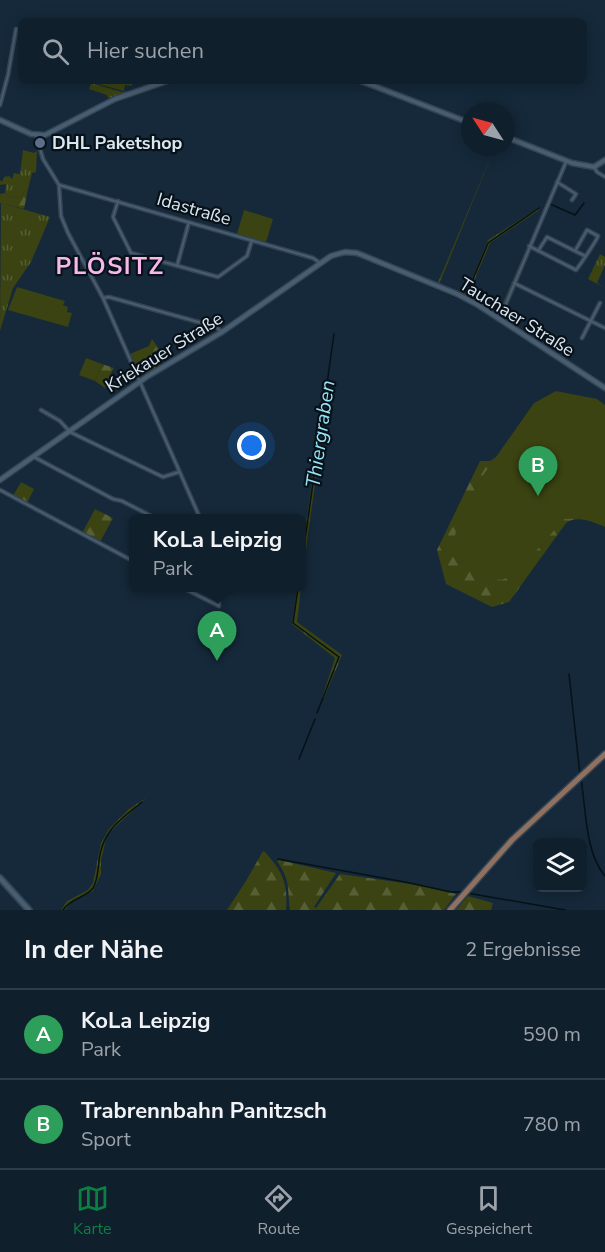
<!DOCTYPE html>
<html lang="de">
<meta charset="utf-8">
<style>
:root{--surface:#101f2c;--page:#192734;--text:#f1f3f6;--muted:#9ca2a9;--line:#303d48;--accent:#0b8043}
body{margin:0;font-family:"Nunito Sans",sans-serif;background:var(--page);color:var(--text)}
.controls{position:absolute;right:18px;bottom:18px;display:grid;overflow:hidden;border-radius:9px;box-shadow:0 3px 15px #0003}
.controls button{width:54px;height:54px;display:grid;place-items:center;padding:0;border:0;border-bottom:2px solid var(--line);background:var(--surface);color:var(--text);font:30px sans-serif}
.compass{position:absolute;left:461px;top:102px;width:54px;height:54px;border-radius:50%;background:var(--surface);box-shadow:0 3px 15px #0003;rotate:306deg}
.you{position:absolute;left:252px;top:446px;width:21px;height:21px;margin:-15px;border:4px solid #fff;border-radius:50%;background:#1a73e8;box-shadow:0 0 0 9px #1a73e833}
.badge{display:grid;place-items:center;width:39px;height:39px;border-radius:50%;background:var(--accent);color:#fff;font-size:20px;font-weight:700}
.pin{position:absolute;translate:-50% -50px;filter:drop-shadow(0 2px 3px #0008)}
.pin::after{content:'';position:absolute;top:32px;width:21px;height:18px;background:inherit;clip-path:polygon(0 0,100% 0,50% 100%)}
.popup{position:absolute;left:129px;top:514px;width:177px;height:78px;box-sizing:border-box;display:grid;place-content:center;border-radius:9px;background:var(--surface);filter:drop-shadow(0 2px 4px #0005);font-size:20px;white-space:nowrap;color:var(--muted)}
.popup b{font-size:22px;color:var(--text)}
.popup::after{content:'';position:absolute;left:50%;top:100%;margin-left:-12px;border:12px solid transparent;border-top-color:var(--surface)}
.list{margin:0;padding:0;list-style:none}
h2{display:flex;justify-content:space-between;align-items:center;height:78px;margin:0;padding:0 24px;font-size:26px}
h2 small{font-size:20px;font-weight:400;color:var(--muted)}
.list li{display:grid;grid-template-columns:39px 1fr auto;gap:18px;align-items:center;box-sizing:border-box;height:90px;padding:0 24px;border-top:2px solid var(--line)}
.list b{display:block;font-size:22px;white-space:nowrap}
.list p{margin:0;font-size:20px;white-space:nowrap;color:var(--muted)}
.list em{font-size:20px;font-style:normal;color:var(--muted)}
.icon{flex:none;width:33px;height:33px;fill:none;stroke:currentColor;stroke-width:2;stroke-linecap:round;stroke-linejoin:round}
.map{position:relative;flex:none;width:605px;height:910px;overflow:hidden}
.search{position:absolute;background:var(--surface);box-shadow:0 3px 15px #0003;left:18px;right:18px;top:18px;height:66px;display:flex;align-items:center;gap:15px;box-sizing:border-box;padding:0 21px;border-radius:9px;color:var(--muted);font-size:22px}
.sheet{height:258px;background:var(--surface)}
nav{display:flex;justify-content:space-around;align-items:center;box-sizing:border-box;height:84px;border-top:2px solid var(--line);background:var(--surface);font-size:16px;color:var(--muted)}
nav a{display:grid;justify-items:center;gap:3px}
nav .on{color:var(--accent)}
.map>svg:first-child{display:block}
.grass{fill:url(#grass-tufts)}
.forest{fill:url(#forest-firs)}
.garden{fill:#3a4311}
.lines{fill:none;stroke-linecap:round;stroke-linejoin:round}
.stream{stroke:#051216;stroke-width:1.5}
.minor-casing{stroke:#354453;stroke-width:5}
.tertiary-casing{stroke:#354453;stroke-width:7}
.secondary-casing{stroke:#354453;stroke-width:8}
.primary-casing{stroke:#354453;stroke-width:8}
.minor{stroke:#475d71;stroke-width:2}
.tertiary{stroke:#475d71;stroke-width:4}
.secondary{stroke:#475d71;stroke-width:4.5}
.primary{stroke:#907160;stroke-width:5}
.service-dot{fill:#5c6f8a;stroke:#081118;stroke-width:2}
.labels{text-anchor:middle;stroke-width:4.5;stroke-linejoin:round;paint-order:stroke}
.poi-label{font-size:18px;font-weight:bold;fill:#dae7f2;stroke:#081118;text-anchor:start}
.street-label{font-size:18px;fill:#dae7f2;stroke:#081118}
.water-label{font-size:20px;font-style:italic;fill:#97e4fa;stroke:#081118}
.district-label{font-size:24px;font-weight:bold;letter-spacing:1.5px;fill:#f6b7ed;stroke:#081118}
</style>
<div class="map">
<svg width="605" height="910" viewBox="0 0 605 910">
<defs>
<pattern id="grass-tufts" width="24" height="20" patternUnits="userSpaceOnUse" patternTransform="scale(1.5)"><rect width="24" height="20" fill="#3a4311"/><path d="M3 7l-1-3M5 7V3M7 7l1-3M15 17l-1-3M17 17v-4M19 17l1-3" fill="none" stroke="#565e34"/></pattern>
<pattern id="forest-firs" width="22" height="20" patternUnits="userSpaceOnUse" patternTransform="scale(1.5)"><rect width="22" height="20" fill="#3a4311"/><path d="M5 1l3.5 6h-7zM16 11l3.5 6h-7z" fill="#565e34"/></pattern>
</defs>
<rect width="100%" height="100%" fill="#15293a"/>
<path class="grass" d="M91,83L122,92L126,91L127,93L107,101L109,99L107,95L89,89Z
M495,147L440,282L441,285L466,294L488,240L538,208L539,210L490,243L468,295L469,298L495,315L498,314L543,211L498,316H495L472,300L437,285Z
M23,150L34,153L37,151L36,172L32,173L28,189H26L21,197L12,198L5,193L6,184L0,185V180L2,182L4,177L9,176L12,179L14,173L20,174Z
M1,203L50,217L31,262L13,288L0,331Z
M600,254L605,257V265L597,283L605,288L588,279Z
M146,798L107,835L101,860V874L93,891L73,901L65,910H61L67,901L88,890L93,883L101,843L109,829L129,809Z"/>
<path class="forest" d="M26,189H28L24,209L0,203V194L5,193L12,198L21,197Z
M152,339L159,349L152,353L161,366L147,375L138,372L130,354L149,346Z
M102,364L114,368L110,375L113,380L105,388L95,381Z
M323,405H326L301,585V559Z
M499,455L548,502L605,523V527C592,522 579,515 566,523L509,602L492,607L446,584L437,550L480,461H490Z
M21,482L34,489L27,503L13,496Z
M95,509L113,518L100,542L82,533Z
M297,588H301L297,622L342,655L324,698H322L335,658L292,624Z
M263,851L266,853C283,873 288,883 286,910H227L246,881Z
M279,860L336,873L314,907L316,908L340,874L425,886L456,894L444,910H290C287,887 291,882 277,861Z
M468,896L493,903L491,910H456Z"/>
<path class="garden" d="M87,81H133L132,86L125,85L124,91Z
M244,210L273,219L266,242L237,234Z
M17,287L65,301L63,305L68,307L67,312L72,313L68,327L8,310Z
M86,358L102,364L95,381L79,375Z
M556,391L597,399L605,405V525L586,518L564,519L515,575L501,580L485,576L464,565L453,547L458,520L484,474L534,403Z"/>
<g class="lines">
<path class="stream" d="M550,204L575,215L584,203
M362,258L464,300
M466,296L488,243L539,208
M301,568L334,334
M298,588L293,623L339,657L317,713
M569,674L580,775
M299,759L315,719
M581,779C586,809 585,853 605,876
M278,859L405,882L451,892H462
M467,893L565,910
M63,910C71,898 87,897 93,888C98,880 98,869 99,860C103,830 120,820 142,802"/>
<defs>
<path id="minor" d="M0,105L8,75L16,29
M36,135L43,159L59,185L61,216L68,233L103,298L200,518
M594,167L597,172L605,177
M557,182L576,194L572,200
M59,185L313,258L320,263
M118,201L113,217L131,253L218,277L247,256L252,240
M529,246L576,270C580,265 597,240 598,236L587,230L575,251
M538,251L547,237L585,256
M177,266L189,222
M514,283L605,328
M103,298L109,297L216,327L222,332
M499,320L566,162
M582,338L600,303
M41,410L60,421L70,432L163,477L179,472
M34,457L113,499L122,501L155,518
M0,490L133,561
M183,588L219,606L217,588"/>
<path id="tertiary" d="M361,81L470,123
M0,120L31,134L45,135L115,99L167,81
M506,137L572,163L594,167L605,160
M0,480L148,376L222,332L331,256L345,252L357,253L457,294L478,305L605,388"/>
<path id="secondary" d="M0,878L29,910"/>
<path id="primary" d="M450,910L512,840L605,754"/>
</defs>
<use href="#minor" class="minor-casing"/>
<use href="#tertiary" class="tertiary-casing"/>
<use href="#secondary" class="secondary-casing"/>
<use href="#primary" class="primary-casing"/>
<use href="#minor" class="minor"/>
<use href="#tertiary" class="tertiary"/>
<use href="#secondary" class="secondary"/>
<use href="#primary" class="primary"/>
</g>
<circle class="service-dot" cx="40" cy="143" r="6"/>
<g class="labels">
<g class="poi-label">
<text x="52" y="149">DHL Paketshop</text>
</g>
<g class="street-label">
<text transform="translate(194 209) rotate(16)" y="6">Idastraße</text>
<text transform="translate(517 317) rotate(32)" y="6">Tauchaer Straße</text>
<text transform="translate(164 352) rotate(-32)" y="6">Kriekauer Straße</text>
</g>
<g class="water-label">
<text transform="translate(320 434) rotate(-82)" y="7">Thiergraben</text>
</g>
<g class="district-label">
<text x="110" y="274">PLÖSITZ</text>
</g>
</g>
</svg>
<div class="controls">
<button><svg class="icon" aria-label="layers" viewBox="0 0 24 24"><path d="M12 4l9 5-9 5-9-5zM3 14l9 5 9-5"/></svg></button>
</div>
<svg class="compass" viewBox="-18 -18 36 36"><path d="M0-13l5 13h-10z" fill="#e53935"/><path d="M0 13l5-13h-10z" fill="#9ca2a9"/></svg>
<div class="you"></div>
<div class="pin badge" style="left:217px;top:661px;background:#2e9e5b">A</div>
<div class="popup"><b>KoLa Leipzig</b>Park</div>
<div class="pin badge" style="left:538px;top:496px;background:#2e9e5b">B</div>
<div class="search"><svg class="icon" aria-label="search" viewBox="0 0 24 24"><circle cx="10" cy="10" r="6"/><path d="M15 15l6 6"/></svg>Hier suchen</div>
</div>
<section class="sheet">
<h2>In der Nähe<small>2 Ergebnisse</small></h2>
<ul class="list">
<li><span class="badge" style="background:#2e9e5b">A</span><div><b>KoLa Leipzig</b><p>Park</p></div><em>590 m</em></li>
<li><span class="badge" style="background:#2e9e5b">B</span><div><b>Trabrennbahn Panitzsch</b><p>Sport</p></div><em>780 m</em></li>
</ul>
</section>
<nav>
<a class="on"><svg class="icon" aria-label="map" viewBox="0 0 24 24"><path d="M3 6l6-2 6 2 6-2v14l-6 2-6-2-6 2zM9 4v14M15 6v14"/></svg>Karte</a>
<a><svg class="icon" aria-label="directions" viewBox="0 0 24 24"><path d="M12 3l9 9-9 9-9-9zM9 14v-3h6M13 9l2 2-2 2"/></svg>Route</a>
<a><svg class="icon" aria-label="saved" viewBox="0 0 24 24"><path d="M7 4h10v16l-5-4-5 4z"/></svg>Gespeichert</a>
</nav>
